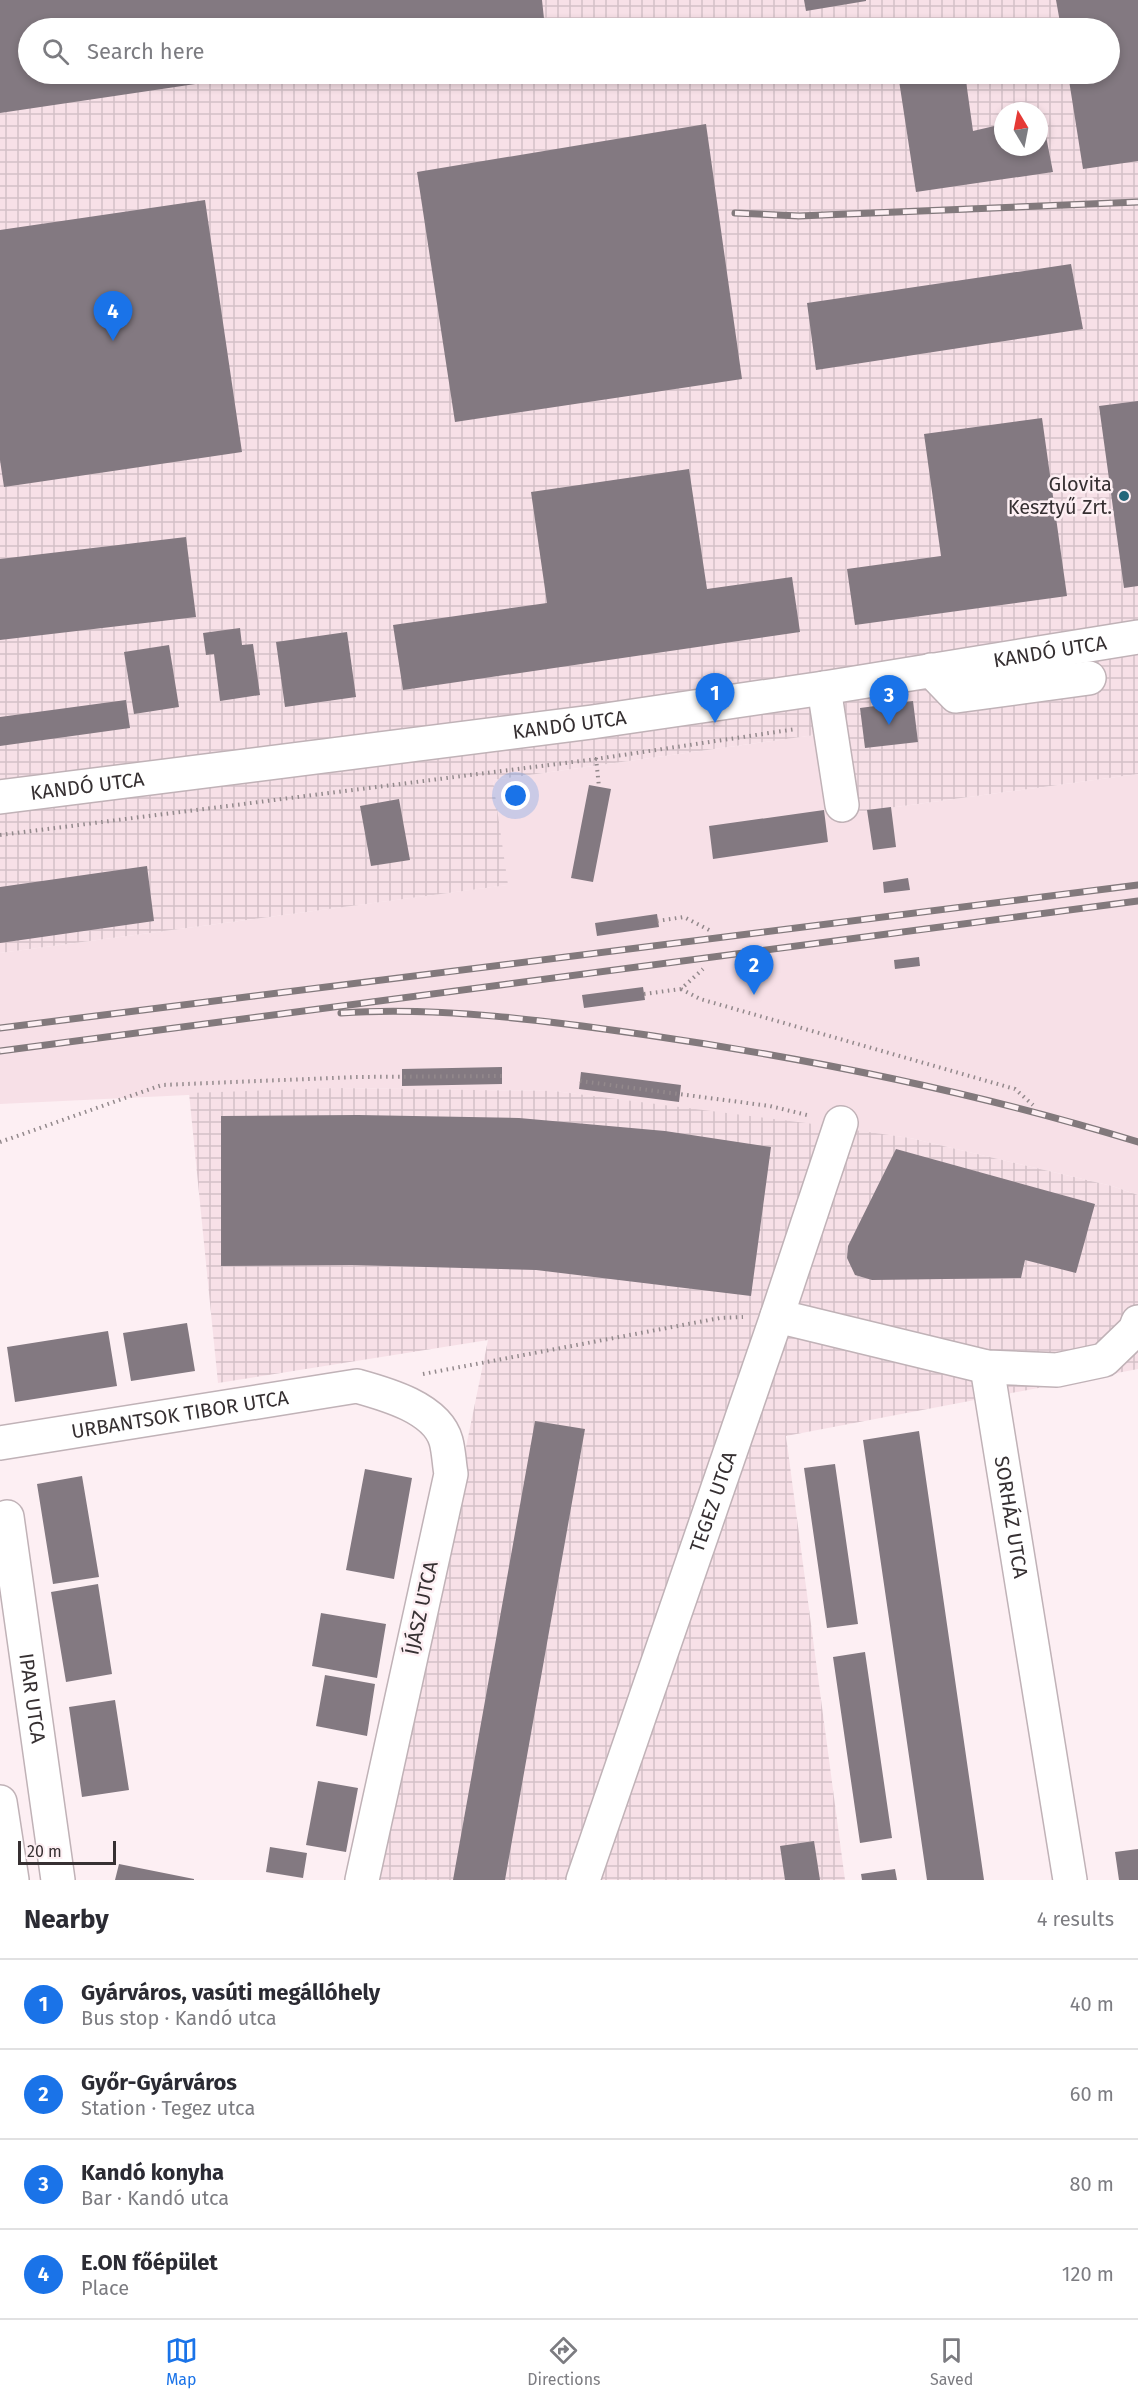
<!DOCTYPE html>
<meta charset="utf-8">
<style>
:root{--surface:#fff;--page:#f7f7f7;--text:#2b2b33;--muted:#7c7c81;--line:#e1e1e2;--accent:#1a73e8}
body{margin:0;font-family:"Fira Sans",sans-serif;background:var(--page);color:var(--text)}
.compass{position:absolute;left:994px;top:102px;width:54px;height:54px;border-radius:50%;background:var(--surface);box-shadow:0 3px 9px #0003;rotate:350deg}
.scale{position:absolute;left:18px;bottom:15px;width:98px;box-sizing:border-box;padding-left:6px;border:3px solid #363032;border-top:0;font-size:16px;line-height:21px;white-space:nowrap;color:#363032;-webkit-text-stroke:4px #fdeff3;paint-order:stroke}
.you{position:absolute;left:516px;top:796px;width:21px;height:21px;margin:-15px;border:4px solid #fff;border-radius:50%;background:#1a73e8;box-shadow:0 0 0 9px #1a73e833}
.badge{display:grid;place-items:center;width:39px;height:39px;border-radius:50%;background:var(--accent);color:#fff;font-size:20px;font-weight:700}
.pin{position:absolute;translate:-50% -50px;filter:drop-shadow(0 2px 3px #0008)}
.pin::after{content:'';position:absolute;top:32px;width:21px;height:18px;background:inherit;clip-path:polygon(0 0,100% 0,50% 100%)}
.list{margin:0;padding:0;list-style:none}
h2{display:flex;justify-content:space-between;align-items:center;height:78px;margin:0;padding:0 24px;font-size:26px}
h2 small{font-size:20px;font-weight:400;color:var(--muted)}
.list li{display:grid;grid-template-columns:39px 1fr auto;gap:18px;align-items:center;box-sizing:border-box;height:90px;padding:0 24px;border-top:2px solid var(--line)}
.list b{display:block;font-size:22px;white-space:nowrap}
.list p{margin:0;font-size:20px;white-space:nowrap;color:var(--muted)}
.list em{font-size:20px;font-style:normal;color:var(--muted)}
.icon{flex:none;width:33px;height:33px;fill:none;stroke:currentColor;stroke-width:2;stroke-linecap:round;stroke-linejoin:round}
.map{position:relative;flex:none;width:1138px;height:1880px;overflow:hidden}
.search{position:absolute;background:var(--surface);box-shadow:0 3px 9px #0003;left:18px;right:18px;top:18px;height:66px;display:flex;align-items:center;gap:15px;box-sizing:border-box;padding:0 21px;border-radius:33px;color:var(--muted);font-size:22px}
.sheet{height:438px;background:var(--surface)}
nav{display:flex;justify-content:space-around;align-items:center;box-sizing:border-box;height:84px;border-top:2px solid var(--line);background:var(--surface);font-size:16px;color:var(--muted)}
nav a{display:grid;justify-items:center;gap:3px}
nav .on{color:var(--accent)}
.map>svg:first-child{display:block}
.built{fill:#f7e0e7}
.industrial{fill:url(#industrial-grid);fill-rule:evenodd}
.building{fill:#837981}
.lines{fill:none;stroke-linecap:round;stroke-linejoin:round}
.minor-casing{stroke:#c0b2b7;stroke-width:36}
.path{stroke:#93898c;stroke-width:4;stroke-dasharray:1.5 4.5;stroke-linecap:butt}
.minor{stroke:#fff;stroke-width:33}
.rail-casing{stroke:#82797c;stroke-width:7}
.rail{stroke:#fdeff3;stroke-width:4.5;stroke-dasharray:14;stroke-linecap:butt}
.poi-dot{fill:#25677a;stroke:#fdeff3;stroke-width:2}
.labels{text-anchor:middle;stroke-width:5;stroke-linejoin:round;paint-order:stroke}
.poi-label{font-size:20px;fill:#363032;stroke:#fdeff3;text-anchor:end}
.street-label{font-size:20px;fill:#363032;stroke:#fdeff3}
</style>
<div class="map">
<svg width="1138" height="1880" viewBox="0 0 1138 1880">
<defs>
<pattern id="industrial-grid" width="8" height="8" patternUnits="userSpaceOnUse" patternTransform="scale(1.5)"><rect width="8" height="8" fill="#f7e0e7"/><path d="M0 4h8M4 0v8" fill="none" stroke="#d4c0c7"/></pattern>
</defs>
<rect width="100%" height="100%" fill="#fdeff3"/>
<path class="built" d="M822,734L830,816L1138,774V1195L1112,1186L910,1138L554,1091L337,1088L0,1104V953L507,885L493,780Z"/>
<path class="industrial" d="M0,0H1138V774L830,816L822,734L493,780L508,885L0,953ZM28,28H1110V74H28ZM1003,111H1039V147H1003Z
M337,1088L554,1091L806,1123L910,1138L1112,1186L1138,1195V1369L786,1436L845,1880H377L488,1340L218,1383L189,1093Z"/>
<path class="building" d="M0,0H542L545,28H28V74L256,75L0,113Z
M804,0H866V1L806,11Z
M1056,0H1138V161L1083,169L1068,74H1110V28H1061Z
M898,74H965L973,131L1003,124V147H1039V117L1042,116L1053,172L916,192Z
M706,124L742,379L455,422L417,172Z
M205,200L242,452L4,487L0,460V230Z
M1071,264L1083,329L816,370L807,303Z
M1138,401V586L1124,588L1099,406Z
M1042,418L1067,596L855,625L847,569L941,556L924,434Z
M689,469L707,589L792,577L800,632L403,690L393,625L547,603L531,492Z
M186,537L196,617L0,640V559Z
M240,628L242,645L253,644L260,695L220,701L214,654L206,655L203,633Z
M347,632L356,697L285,707L276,642Z
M169,645L179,707L134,714L124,652Z
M126,700L130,728L0,746V717Z
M913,701L918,742L865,748L860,708Z
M589,785L611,789L593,882L571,878Z
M399,799L410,860L371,866L360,806Z
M891,807L896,847L873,850L867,810Z
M824,810L828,842L713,859L709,826Z
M147,866L154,921L0,943V887Z
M908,878L910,890L884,893L883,882Z
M657,914L659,927L597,936L595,923Z
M919,957L920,966L895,969L894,960Z
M643,987L645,1000L584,1008L582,995Z
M502,1067V1084L402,1086V1069Z
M581,1072L681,1085L679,1102L579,1089Z
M358,1115L519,1118L665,1131L771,1147L751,1296L536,1270L352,1265L221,1266V1116Z
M896,1149L1095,1204L1076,1273L1025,1260L1021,1278L872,1280L855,1275L847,1258L848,1246Z
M187,1323L195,1371L131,1381L123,1333Z
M108,1331L117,1386L15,1402L7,1347Z
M535,1421L585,1429L505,1880H453Z
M919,1431L984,1880H927L863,1440Z
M835,1464L858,1624L827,1628L804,1468Z
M365,1469L412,1478L394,1579L346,1570Z
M82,1476L99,1577L53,1584L37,1484Z
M98,1584L112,1674L66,1682L51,1592Z
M321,1613L386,1624L377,1678L312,1666Z
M865,1652L892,1838L860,1843L833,1657Z
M325,1675L375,1684L367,1736L316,1726Z
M115,1700L129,1790L82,1797L69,1707Z
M318,1781L358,1788L346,1852L306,1845Z
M814,1841L820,1880H785L780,1846Z
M270,1847L307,1853L303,1878L266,1872Z
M1138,1849V1880H1119L1115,1852Z
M119,1864L194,1879V1880H115Z
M895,1869L897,1880H862L861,1874Z"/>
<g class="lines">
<defs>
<g id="minor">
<path d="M931,670L956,696L1089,678"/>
<path d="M824,688L842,805"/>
<path id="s1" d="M0,797L592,722L824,688L1138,637"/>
<path d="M777,1316L987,1367L1057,1370L1104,1360L1135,1330L1138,1322"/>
<path id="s2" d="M987,1367L1070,1880"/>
<path id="s3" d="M0,1443L357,1386C386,1394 437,1408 446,1441C449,1452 449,1463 451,1474L362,1880"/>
<path id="s4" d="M7,1517L58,1880"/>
<path d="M0,1802L12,1880"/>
<path id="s5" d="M583,1880L777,1316L841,1123"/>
</g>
</defs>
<use href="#minor" class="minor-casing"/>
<path class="path" d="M596,758L599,787
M0,835L596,759L796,729
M657,921L684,917L711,931
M681,989L700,999L1015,1089L1033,1105
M644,994L681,989L703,969
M580,1081L770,1106L811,1116
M0,1142L162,1085L355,1077L502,1076
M423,1374L720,1318L743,1317"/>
<use href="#minor" class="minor"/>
<defs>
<path id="rail" d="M735,213L799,216L1138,202
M341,1013C439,1006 550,1021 647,1035C812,1059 979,1093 1138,1142
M0,1028L1138,885
M0,1051L1138,901"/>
</defs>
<use href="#rail" class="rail-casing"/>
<use href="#rail" class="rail"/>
</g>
<circle class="poi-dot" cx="1124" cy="496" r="6"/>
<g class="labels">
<g class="poi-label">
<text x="1112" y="491">Glovita<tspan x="1112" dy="23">Kesztyű Zrt.</tspan></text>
</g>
<g class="street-label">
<text dy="7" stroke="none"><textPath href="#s1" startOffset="1060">KANDÓ UTCA</textPath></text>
<text dy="7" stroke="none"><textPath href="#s1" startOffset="574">KANDÓ UTCA</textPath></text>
<text dy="7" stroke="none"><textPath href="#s1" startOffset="88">KANDÓ UTCA</textPath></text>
<text dy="7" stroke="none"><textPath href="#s3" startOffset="182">URBANTSOK TIBOR UTCA</textPath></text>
<text dy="7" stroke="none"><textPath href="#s5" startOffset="400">TEGEZ UTCA</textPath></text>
<text dy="7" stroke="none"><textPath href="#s2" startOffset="152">SORHÁZ UTCA</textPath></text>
<text transform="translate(421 1608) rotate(-78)" y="7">ÍJÁSZ UTCA</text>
<text dy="7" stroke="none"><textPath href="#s4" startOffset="183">IPAR UTCA</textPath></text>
</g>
</g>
</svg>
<svg class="compass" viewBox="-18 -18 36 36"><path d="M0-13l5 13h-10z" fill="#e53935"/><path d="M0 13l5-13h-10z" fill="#7c7c81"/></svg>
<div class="scale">20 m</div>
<div class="you"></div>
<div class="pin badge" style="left:715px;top:723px">1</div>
<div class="pin badge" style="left:754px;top:995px">2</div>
<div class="pin badge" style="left:889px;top:725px">3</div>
<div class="pin badge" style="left:113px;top:341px">4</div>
<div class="search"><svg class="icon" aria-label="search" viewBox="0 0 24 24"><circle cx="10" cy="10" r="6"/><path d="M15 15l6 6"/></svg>Search here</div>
</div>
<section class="sheet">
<h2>Nearby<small>4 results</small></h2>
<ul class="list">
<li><span class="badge">1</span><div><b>Gyárváros, vasúti megállóhely</b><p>Bus stop · Kandó utca</p></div><em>40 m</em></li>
<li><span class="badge">2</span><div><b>Győr-Gyárváros</b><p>Station · Tegez utca</p></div><em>60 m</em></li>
<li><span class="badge">3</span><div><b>Kandó konyha</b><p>Bar · Kandó utca</p></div><em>80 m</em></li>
<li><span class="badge">4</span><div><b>E.ON főépület</b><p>Place</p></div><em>120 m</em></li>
</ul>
</section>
<nav>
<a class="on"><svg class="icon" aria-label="map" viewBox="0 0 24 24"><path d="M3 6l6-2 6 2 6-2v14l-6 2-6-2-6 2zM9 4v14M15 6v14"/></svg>Map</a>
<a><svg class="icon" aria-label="directions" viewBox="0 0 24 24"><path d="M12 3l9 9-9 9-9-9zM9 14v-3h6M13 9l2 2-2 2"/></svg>Directions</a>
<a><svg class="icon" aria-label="saved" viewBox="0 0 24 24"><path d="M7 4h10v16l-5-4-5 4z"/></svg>Saved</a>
</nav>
